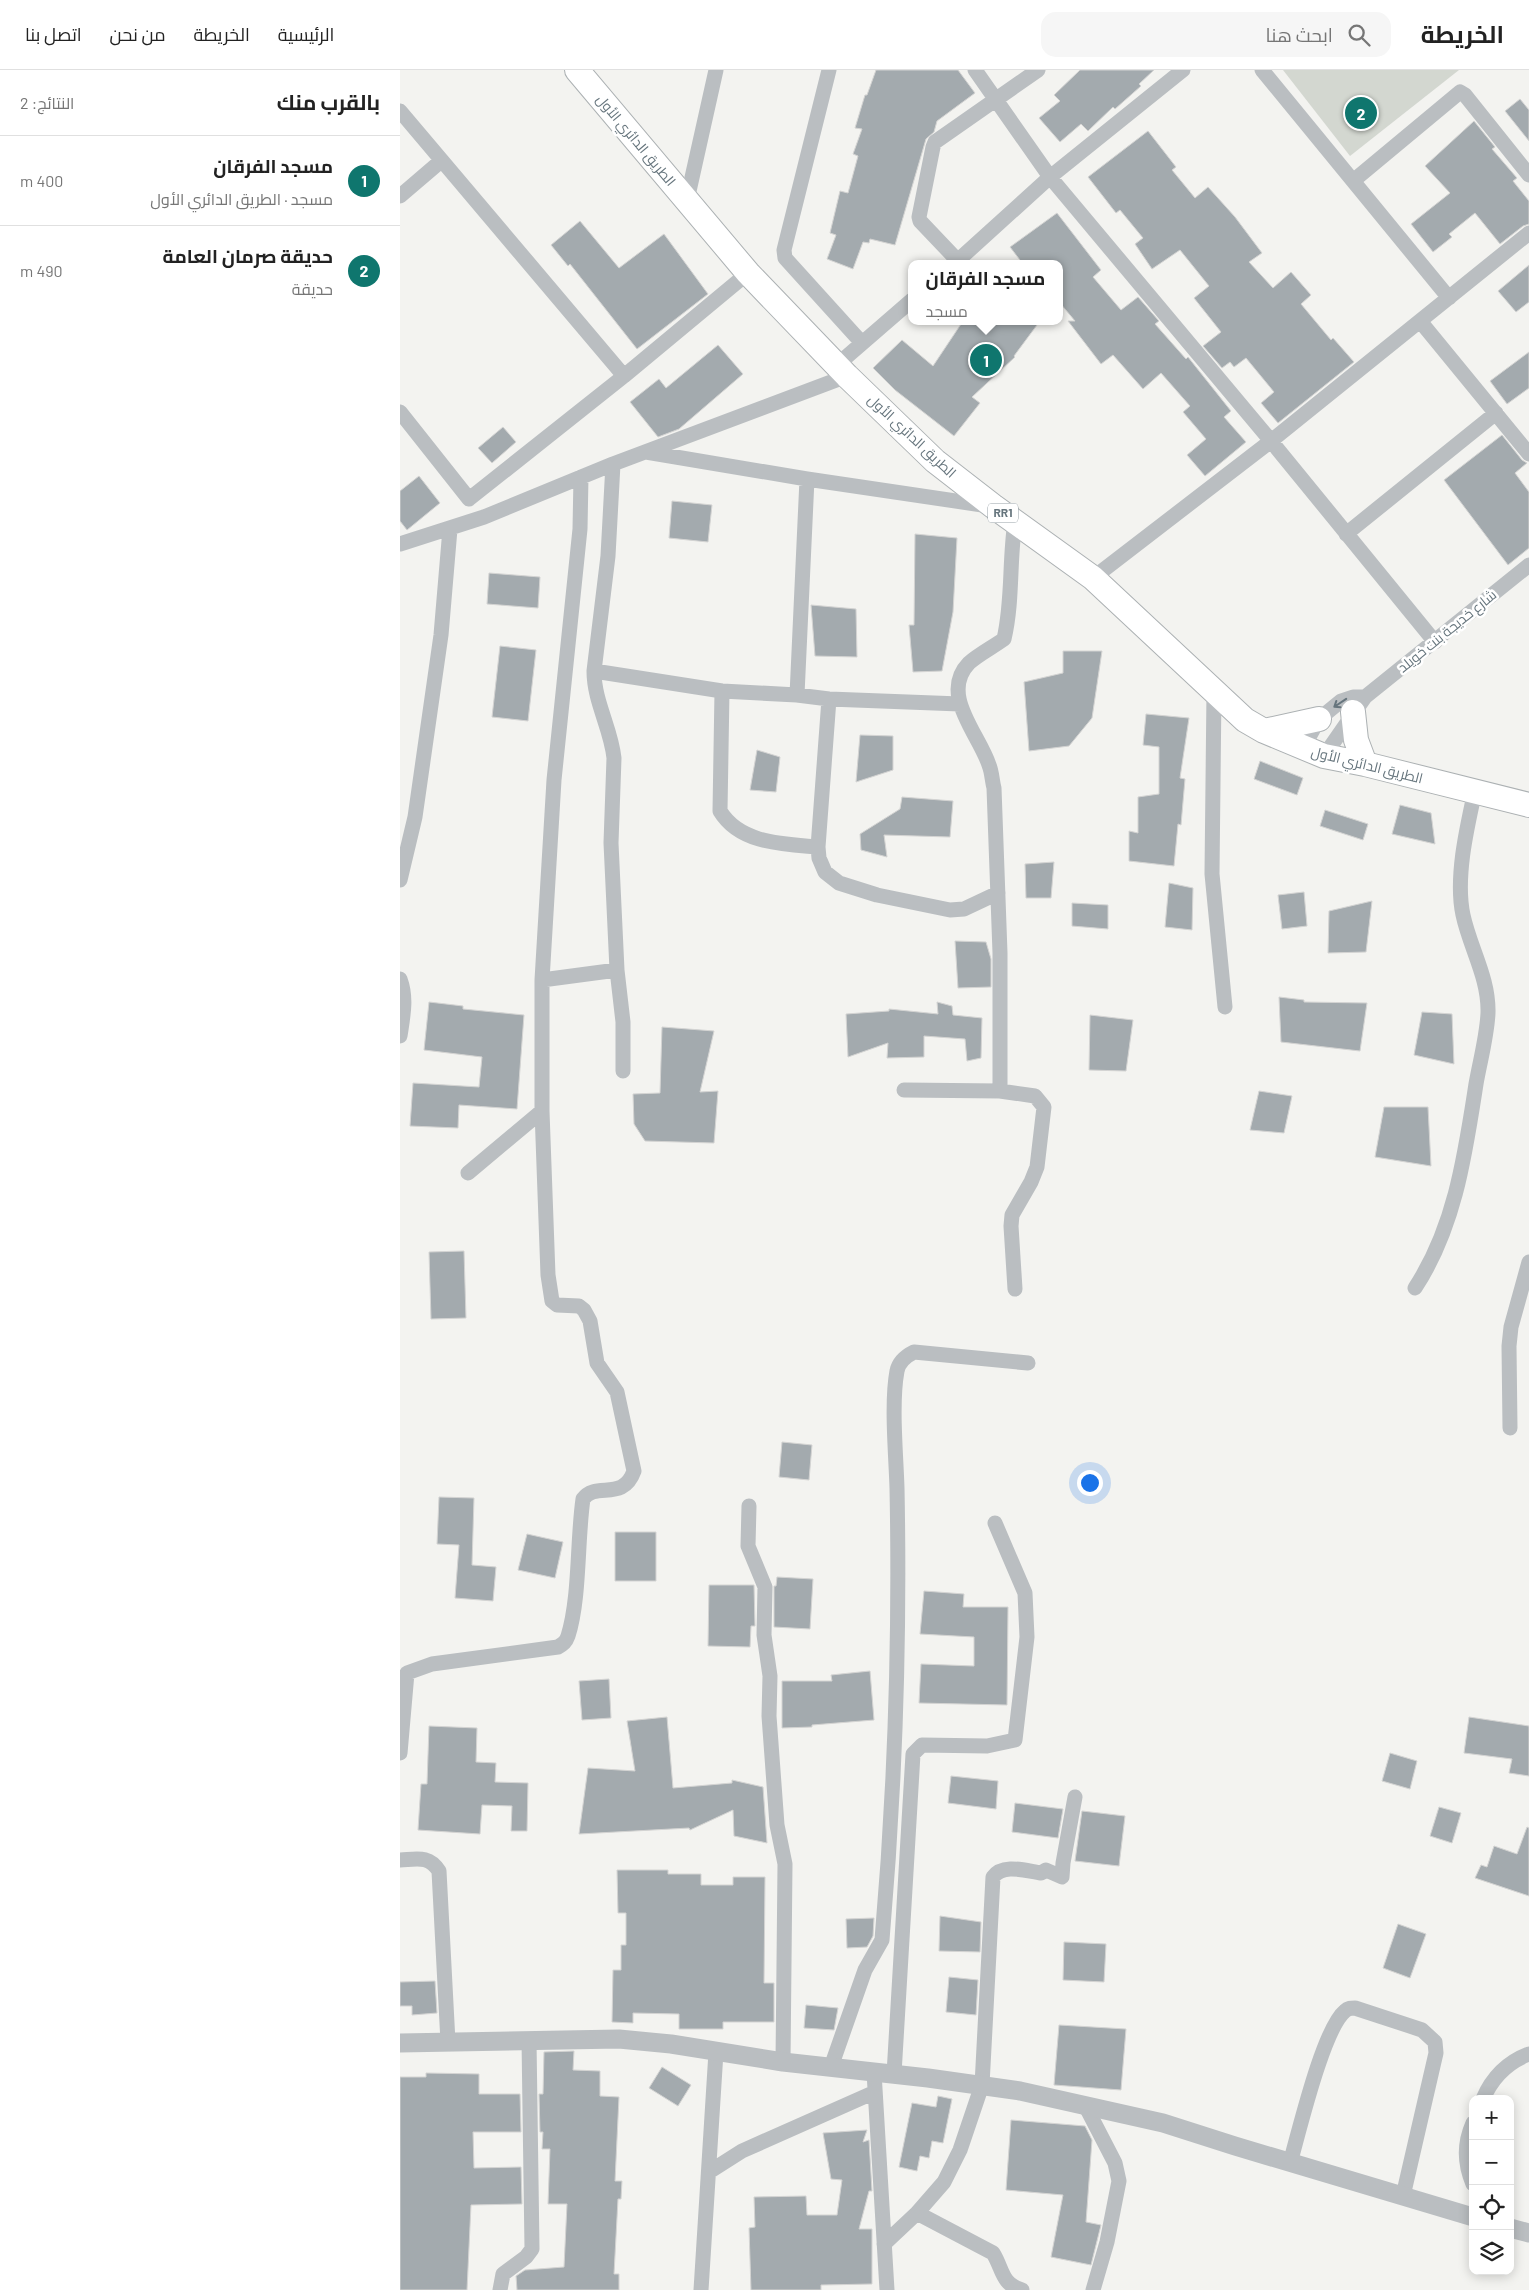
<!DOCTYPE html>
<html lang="ar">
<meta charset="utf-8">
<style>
:root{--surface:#fff;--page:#f6f6f6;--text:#222;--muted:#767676;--line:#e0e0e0;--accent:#0f766e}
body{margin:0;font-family:Barlow,Cairo,sans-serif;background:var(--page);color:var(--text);direction:rtl}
.controls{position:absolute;right:15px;bottom:15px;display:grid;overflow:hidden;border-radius:10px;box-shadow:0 2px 12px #0003}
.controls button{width:45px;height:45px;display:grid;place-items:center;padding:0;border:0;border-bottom:1px solid var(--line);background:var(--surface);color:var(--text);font:25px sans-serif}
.you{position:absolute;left:689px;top:1412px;width:18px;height:18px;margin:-12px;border:4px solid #fff;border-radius:50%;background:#1a73e8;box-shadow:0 0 0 8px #1a73e833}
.badge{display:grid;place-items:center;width:32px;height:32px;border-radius:50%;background:var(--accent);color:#fff;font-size:16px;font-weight:700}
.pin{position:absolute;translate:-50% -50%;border:2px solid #fff;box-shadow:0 1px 5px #0006}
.popup{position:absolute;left:508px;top:190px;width:155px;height:65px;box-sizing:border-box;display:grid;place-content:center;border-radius:10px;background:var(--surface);filter:drop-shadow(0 1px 4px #0005);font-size:16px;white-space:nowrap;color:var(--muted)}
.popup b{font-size:19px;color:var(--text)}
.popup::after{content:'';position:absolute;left:50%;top:100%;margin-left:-10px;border:10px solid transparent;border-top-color:var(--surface)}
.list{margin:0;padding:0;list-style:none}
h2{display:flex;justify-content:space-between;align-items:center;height:65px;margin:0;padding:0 20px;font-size:21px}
h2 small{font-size:16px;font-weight:400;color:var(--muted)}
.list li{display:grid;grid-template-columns:32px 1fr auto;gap:15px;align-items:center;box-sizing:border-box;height:90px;padding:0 20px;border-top:1px solid var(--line)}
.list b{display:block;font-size:19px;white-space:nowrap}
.list p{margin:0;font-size:16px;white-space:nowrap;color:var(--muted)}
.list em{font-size:16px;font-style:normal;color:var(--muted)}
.icon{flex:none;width:28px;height:28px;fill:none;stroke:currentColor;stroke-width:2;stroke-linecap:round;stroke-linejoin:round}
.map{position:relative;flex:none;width:1129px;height:2220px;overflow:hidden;direction:ltr}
header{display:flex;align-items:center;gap:30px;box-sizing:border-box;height:70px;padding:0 25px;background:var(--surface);border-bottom:1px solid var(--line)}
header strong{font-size:24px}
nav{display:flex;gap:28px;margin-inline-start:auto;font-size:18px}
.search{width:350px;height:45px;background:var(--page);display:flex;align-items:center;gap:12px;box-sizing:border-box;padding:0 18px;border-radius:15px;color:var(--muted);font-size:19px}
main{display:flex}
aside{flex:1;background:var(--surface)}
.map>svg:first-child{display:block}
.green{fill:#d3d7d0}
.building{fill:#a3aaae;stroke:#d4d4d3}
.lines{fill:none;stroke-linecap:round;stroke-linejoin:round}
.primary-casing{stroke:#acb1b3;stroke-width:26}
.minor{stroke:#babec1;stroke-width:15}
.tertiary{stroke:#babec1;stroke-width:19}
.primary{stroke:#fff;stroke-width:24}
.oneway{stroke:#66757d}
.labels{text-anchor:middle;stroke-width:5;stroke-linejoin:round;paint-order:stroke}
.shield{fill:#fff;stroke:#949ea4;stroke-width:1}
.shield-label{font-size:12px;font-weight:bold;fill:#66757d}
.street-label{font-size:14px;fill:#66757d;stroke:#fff}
</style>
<header>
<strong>الخريطة</strong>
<div class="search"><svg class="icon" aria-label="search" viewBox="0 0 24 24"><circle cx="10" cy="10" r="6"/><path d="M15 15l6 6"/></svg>ابحث هنا</div>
<nav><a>الرئيسية</a><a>الخريطة</a><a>من نحن</a><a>اتصل بنا</a></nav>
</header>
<main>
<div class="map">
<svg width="1129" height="2220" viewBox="0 0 1129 2220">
<rect width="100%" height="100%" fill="#f3f3f0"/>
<path class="green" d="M883,0H1059L950,86Z"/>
<path class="building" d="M476,0H558L575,23L537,51L534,62L526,69L495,175L470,169L469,173L463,172L453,199L427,189L436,165L430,163L440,121L448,123L458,86L453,84L462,59L455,58L465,25H467Z
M680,0H754L739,14L741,16L715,39L713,37L688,61L681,54L660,72L639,48L660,31L654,25Z
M1120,29L1129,40V71L1105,41Z
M1074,51L1095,77L1092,79L1117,108L1113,111L1129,131V154L1123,156L1100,174L1075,143L1049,164L1052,167L1033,182L1011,154L1050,123L1025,96Z
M748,61L776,97L772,100L795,128L808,117L835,147L862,183L849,192L873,218L891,202L911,225L901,234L931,270L933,268L954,292L878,353L861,333L874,322L846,288L834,297L830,292L822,298L803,276L821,262L794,228L809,216L780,180L752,199L735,174L743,168L720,140L716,143L688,107Z
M657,143L701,200L693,207L721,240L738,227L759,251L755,254L786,289L788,287L831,341L824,347L846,372L805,406L787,385L806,369L783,342L790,336L761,303L743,319L713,285L701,294L668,251H675L660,233V194H623L610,177Z
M180,151L219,198L264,164L308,224L237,279L170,194L168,196L151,175Z
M1129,195V232L1116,242L1098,221Z
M563,251H640L614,286L615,287L572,327L580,333L554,366L495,320L473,298L502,270L533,296Z
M318,275L343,304L279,359L258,367L230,332L259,309L266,318Z
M1129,282V318L1107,334L1090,311Z
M103,357L116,372L92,393L78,378Z
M1102,365L1122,390L1127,393L1115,403L1129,422V478L1108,495L1044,410Z
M19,406L40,433L7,460L0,451V421Z
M272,431L312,435L308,472L269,468Z
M515,464L557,468L553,542L542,601L513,602L509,555H514Z
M89,503L140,507L138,538L87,534Z
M411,535L456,539L457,587L415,586Z
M100,576L136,580L128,651L92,647Z
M663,581H702L692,648L669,676L629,681L624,612L663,603Z
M746,644L789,648L780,708L785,709L781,755L778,754L774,796L729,791V761L738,763V727L759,724V677L743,675Z
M460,665L493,666V700L456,712Z
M357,680L380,687L376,722L350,720Z
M860,691L903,708L897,725L854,709Z
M502,727L553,731L550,767L484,765L487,787L461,780L460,764L500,739Z
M1000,735L1031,743L1035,774L992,764Z
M925,740L968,754L963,770L920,756Z
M654,792L651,828H626L625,794Z
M769,813L793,818L792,860L765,857Z
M904,822L907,856L882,859L878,825Z
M972,831L966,882L928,883L929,841Z
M672,833L708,835V859L672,856Z
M555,871L586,872L591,889V917L558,918Z
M879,927L904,930V932L967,933L960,981L881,972Z
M29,932L63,936V939L124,945L117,1039L59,1035L58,1058L10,1056L13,1013L79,1017L82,987L24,980Z
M537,932L552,936L553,945L582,948L581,988L567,991L565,969L524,966V987L487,988L488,973L448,987L446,944L489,941V939L538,944Z
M1022,942L1052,944L1054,994L1014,985Z
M690,945L733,950L726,1001L689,1000Z
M262,957L314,961L300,1022L318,1021L314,1073L245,1071L234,1054L233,1024L260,1023Z
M859,1021L892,1026L884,1063L850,1060Z
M984,1037H1028L1031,1096L975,1087Z
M64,1181L66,1248L31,1249L29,1182Z
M382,1372L412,1375L409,1410L379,1407Z
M39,1427L74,1428L72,1495L96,1497L93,1531L55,1528L59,1475L37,1474Z
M215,1462H256V1511H215Z
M127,1464L163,1472L155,1508L118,1500Z
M377,1507L413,1509L410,1559L374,1557V1516H376Z
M309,1515H354L355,1556H351L350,1577L308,1576Z
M524,1521L564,1524L563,1537H608L607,1635L519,1633L521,1594L574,1596V1567L520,1564Z
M470,1601L474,1650L412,1655V1657L382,1658V1611H432L431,1605Z
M209,1609L211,1648L182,1650L179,1611Z
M267,1647L273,1718L332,1713V1710L363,1717L367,1773L334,1766L333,1740L290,1760L289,1758L179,1764L188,1698L235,1701L227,1651Z
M1069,1647L1129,1656V1706L1109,1703L1112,1689L1064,1683Z
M29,1656L77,1658L76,1692L96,1693L95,1712L128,1713L127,1761H111L112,1736L82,1735L80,1764L18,1760L21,1714H27Z
M990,1683L1017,1691L1010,1719L982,1711Z
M551,1706L598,1711L596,1739L548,1733Z
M615,1733L663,1739L658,1768L612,1762Z
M1039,1737L1061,1743L1052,1773L1030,1766Z
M682,1741L725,1746L719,1796L675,1791Z
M1127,1757L1129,1758V1826L1075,1808L1081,1795L1087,1797L1094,1776L1117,1784Z
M217,1800H268V1804H301V1815H333V1807H365L364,1913H374V1952H323V1959H279V1944L233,1943V1953L212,1952L213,1900H221V1875H226V1843H218Z
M540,1846L581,1852L580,1882L539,1881Z
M474,1848L473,1866L467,1877L447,1878L446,1849Z
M998,1854L1026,1864L1010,1908L983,1898Z
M664,1872L706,1874L704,1912L663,1910Z
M549,1907L578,1910L576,1945L546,1942Z
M35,1911L37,1943L12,1945V1936H0V1912Z
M406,1935L438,1938L434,1960L404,1958Z
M659,1955L726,1959L721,2020L654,2015Z
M174,1981L173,2000L200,2001V2026L219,2027L215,2111H222L221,2129H218L214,2204H219V2220H117L116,2206L125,2200L164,2197L167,2134H148L150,2079H142L143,2062H140L139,2024H143L144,1982Z
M262,1997L291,2015L278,2036L249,2018Z
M26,2003L79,2004V2024H120L121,2062H73L74,2098L121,2097L122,2134L71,2135L67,2220H0V2007H26Z
M538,2026L552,2029L543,2073L532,2071L529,2088L520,2086L517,2101L499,2097L512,2033L536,2037Z
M611,2050L685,2056L692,2070L686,2152L701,2155L691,2195L651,2187L663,2125L606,2120Z
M467,2060L463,2072L469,2070L472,2121H469L459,2159H472V2214L421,2215V2220H351L349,2158L355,2157L354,2127L406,2126L407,2145H437L442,2110L431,2109L423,2063Z"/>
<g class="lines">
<defs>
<path id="primary" d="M177,0L348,203L447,306L535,391L593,436L693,508L845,650L864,661L924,686L965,694L1129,735
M953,642L956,670L965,694
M864,661L919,649"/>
</defs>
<use href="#primary" class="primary-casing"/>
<path class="minor" d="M429,0L384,180L385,188L462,273
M575,0L650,107L871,371L1035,572
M862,0L1049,228
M0,41L224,306
M953,111L1060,22L1065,25L1129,105
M0,126L41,91
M287,130L316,0
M558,191L520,151L519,147L533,77L535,72L638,0
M554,194L650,107L783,0
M1020,251L1129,384
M437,295L512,230
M0,342L69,429L224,306L348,203
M246,382L407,409L589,436
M213,394L208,486L194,601C194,632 211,658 214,688L211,773L217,900L223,952V1001
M946,464L1096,343
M0,474L84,447L213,394L447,306
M693,508L871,371L1129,163
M194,601L322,621L397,625L429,629L560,634
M322,621L320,741C340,774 384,774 418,777
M814,621L812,804L825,937
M397,625L407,409
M429,629L418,777L419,788L425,802L439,813L477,825L550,840L564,839L598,823
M903,678L919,649L941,631L953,627H965
M924,686L965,627L1129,495
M0,810L15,747L41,565L50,459
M0,909C7,928 3,946 0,966
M142,910L217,900
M504,1020L600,1021V883L594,718C592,711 592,702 589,695C579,664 539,624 569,593C579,584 593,577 604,569C613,531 609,491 615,452
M600,1021L635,1026L644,1037L637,1097L631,1112L612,1145L611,1156L615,1219
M68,1103L142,1041V910L154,710L180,459L181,407
M1015,1218C1055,1157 1065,1085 1076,1014C1080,991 1087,966 1088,943C1089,908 1070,878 1063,845C1055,808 1067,757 1075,721
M1110,1358L1109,1276L1111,1257L1129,1192
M349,1436L348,1476L365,1517L364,1565L370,1606L369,1646L377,1755L385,1794L383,1992
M0,1683L7,1603L32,1594L158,1577C163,1574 166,1572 168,1566C180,1528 177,1470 183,1429C196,1411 223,1432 234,1401L217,1322L197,1293L190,1251L184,1240L179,1236L157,1235L152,1231L148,1205L142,1041
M0,1790C17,1789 29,1785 39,1801L48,1972
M431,1997L465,1900L482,1870C495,1720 500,1569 497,1418C496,1385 491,1333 497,1301C499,1291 506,1286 514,1282L628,1293
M474,2002L487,2220
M494,2004L513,1684L522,1675L587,1676L615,1670L627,1567L625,1523L595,1453
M1083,2029C1092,2008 1108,1992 1129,1984
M685,2035L715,2093L719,2111L707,2172L693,2220
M1073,2053C1064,2073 1064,2093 1073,2114
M890,2093C899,2062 923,1959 945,1941C948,1938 951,1938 955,1938L1022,1960L1035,1972L1036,1983L1003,2126
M309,2102L342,2081L475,2022
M517,2143L593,2183C603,2199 601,2214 622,2220
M484,2174L517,2143L544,2112L560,2080L582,2015L593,1807C603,1793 626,1801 641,1803L646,1800L662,1807L663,1793L675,1727
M100,2220L103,2204L126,2187L132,2179L129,1970
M301,2220L316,1982"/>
<path class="tertiary" d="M0,1973L219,1969L271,1974L383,1992L528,2008L620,2021L763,2053L835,2076L1073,2147
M1110,2158L1129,2163"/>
<use href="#primary" class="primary"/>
</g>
<defs><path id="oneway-shaft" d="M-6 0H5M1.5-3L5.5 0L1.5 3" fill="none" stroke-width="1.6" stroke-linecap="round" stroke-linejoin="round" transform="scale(1.25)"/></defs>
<use class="oneway" href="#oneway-shaft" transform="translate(940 633) rotate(146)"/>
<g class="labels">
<rect class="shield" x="588" y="433.5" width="30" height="19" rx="4"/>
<g class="shield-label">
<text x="603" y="447">RR1</text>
</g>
<g class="street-label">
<text transform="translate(236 70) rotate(50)" y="5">الطريق الدائري الأول</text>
<text transform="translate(512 366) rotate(43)" y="5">الطريق الدائري الأول</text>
<text transform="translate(1047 561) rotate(-39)" y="5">شارع خديجة بنت خويلد</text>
<text transform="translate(967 695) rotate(14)" y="5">الطريق الدائري الأول</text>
</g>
</g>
</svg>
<div class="controls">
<button>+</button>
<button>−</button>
<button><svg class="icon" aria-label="locate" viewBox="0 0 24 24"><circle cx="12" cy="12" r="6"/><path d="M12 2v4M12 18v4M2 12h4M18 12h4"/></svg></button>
<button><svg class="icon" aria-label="layers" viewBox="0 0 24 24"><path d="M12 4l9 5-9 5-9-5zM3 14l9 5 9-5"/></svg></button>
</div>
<div class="you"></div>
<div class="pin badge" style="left:586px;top:290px">1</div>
<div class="popup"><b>مسجد الفرقان</b>مسجد</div>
<div class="pin badge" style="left:961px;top:43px">2</div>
</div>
<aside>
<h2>بالقرب منك<small>النتائج: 2</small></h2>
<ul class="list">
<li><span class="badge">1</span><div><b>مسجد الفرقان</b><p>مسجد · الطريق الدائري الأول</p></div><em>400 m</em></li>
<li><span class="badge">2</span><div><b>حديقة صرمان العامة</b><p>حديقة</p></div><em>490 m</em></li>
</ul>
</aside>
</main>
